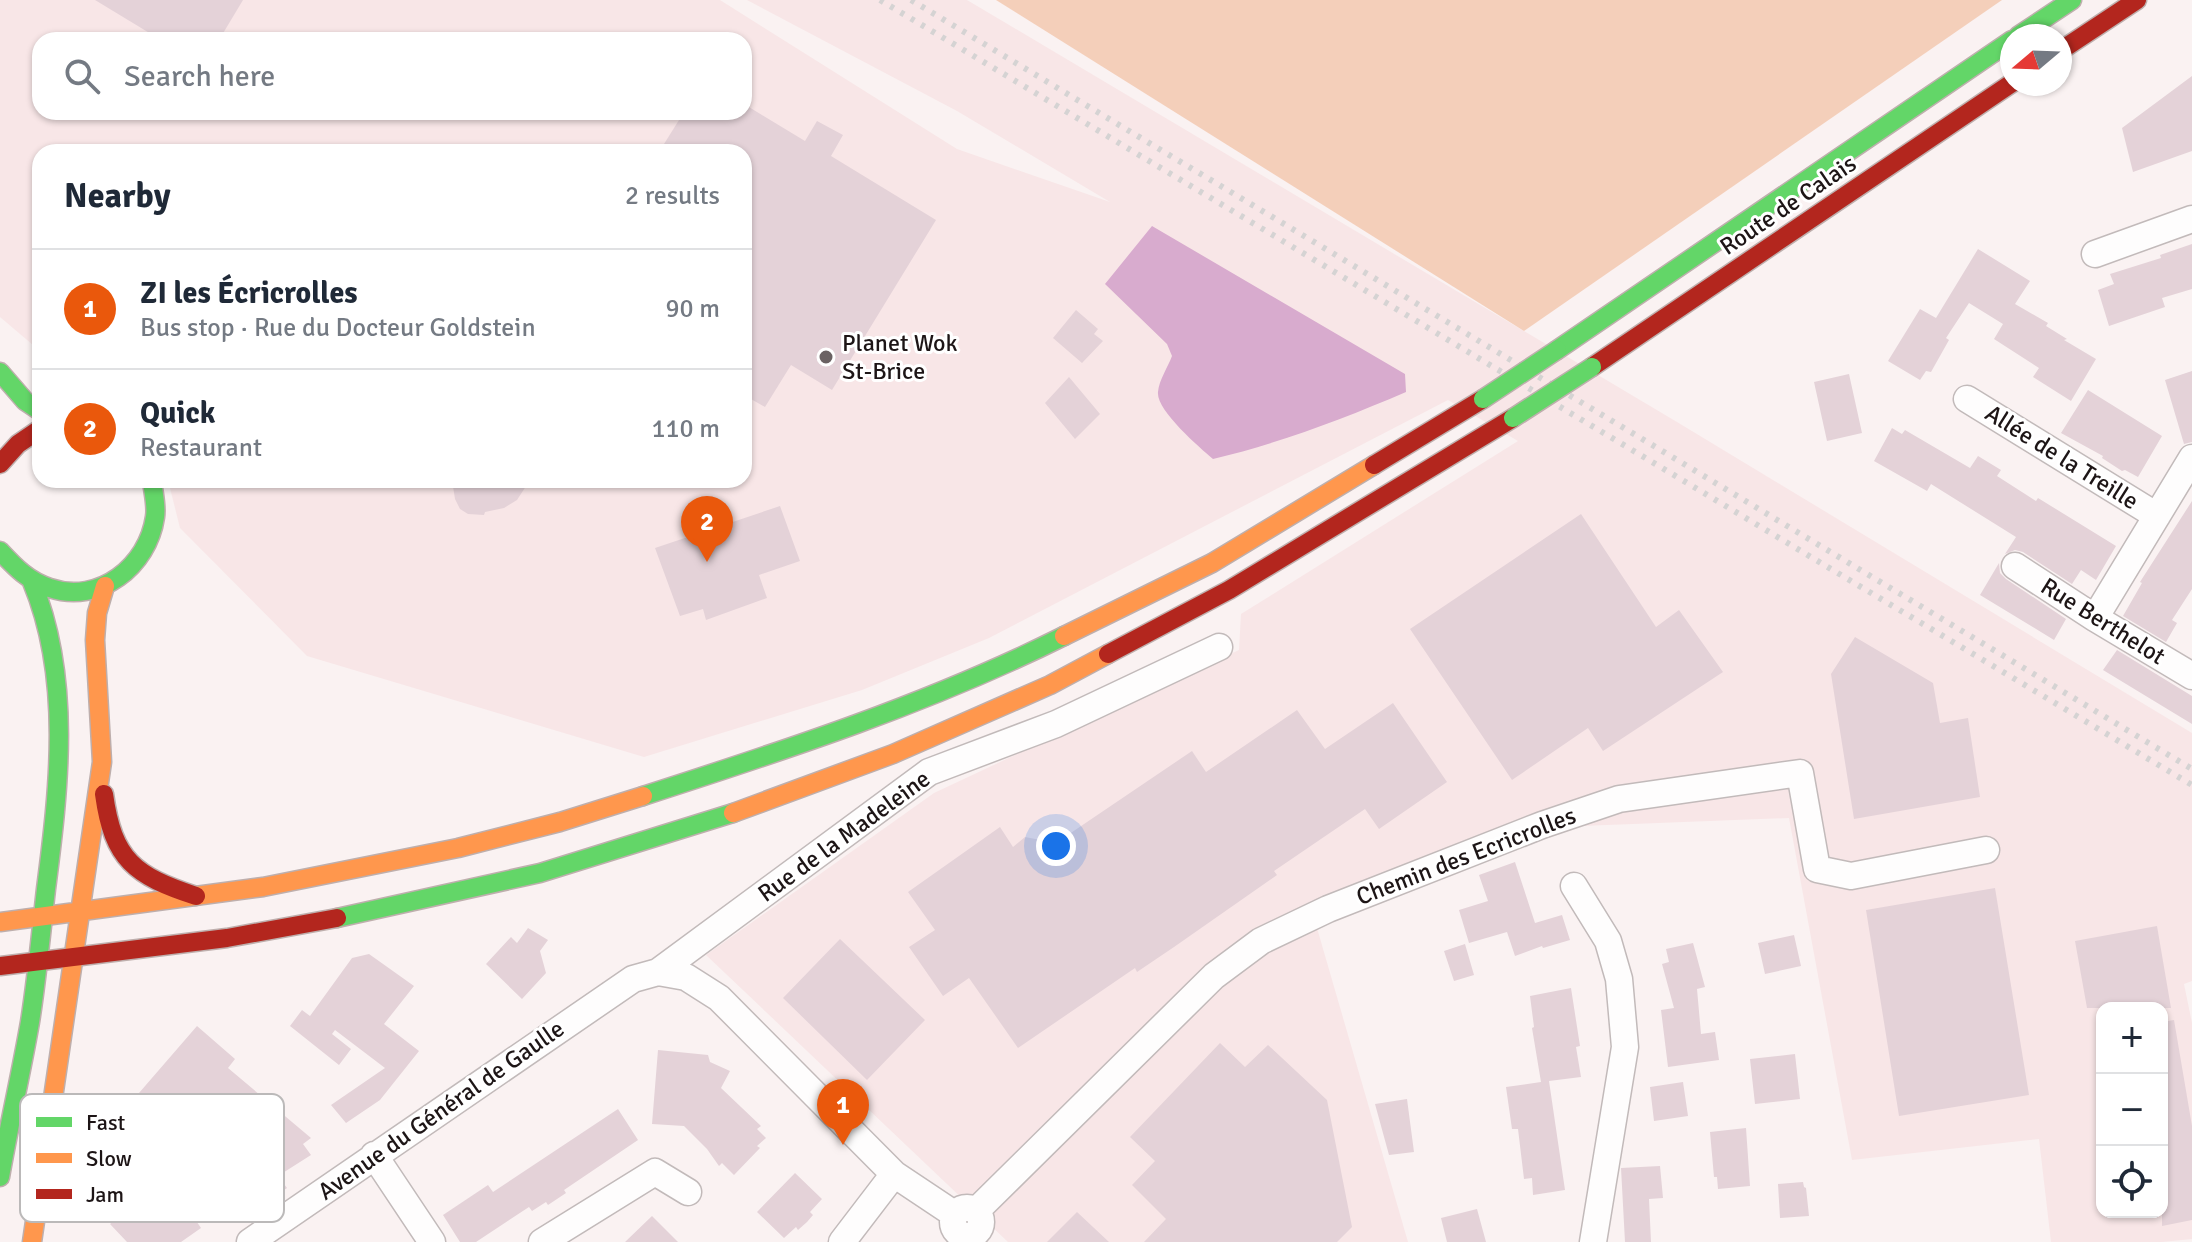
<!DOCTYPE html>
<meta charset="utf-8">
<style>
:root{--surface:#fff;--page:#f2f2f3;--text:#1f2937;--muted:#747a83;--line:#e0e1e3;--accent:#ea580c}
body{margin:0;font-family:Signika,sans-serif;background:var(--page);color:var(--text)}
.controls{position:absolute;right:24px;bottom:24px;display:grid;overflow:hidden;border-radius:16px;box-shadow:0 2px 6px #0004}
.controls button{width:72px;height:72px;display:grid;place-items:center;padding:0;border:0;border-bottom:2px solid var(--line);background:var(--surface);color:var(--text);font:40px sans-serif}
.compass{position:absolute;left:2000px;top:24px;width:72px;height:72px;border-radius:50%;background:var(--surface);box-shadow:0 2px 6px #0004;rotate:251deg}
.you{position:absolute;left:1056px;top:846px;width:28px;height:28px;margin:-20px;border:6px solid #fff;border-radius:50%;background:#1a73e8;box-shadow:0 0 0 12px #1a73e833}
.badge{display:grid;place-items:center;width:52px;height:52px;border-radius:50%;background:var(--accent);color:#fff;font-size:26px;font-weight:700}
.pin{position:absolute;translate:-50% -66px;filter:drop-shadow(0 2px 4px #0008)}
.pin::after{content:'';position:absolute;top:42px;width:28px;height:24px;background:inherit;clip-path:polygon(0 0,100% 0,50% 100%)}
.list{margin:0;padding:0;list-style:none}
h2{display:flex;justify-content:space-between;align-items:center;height:104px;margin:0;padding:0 32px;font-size:34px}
h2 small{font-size:26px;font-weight:400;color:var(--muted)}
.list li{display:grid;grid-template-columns:52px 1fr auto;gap:24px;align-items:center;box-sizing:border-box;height:120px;padding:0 32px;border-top:2px solid var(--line)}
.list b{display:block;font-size:30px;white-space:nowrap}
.list p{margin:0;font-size:26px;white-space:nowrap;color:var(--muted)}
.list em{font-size:26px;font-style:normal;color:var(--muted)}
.icon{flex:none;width:44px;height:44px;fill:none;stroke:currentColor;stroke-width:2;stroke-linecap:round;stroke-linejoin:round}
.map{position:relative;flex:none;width:2192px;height:1242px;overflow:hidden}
.search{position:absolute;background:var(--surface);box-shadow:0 2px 6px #0004;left:32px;top:32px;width:720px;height:88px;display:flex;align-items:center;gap:20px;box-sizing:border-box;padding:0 28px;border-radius:24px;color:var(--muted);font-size:30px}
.panel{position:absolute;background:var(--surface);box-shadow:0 2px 6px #0004;left:32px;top:144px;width:720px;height:344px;border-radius:24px}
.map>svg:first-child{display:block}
.built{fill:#f8e6e7;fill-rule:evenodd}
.green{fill:#f4cfba}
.water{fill:#d8abce}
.building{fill:#e4d2d8}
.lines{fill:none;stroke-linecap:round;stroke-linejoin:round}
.street-casing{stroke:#c2baba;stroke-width:29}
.fast-casing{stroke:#beafad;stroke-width:21}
.slow-casing{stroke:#beafad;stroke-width:21}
.jam-casing{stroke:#beafad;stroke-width:21}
.street{stroke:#fefdfd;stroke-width:26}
.fast{stroke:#63d668;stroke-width:18}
.slow{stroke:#ff974d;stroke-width:18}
.jam{stroke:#b3261e;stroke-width:18}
.rail{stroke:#d5d3d3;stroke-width:6;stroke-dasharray:4 8;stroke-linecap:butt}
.fast-bridge-casing{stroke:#beafad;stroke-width:21;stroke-linecap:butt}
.fast-bridge{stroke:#63d668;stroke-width:18}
.poi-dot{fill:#6a6263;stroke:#fff;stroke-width:3}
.labels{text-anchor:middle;stroke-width:6;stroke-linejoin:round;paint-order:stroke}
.street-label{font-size:24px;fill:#1d1516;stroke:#fff}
.poi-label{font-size:24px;fill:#1d1516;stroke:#fff;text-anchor:start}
.key{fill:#fff;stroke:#bbb9b9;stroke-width:2}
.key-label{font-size:22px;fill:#1d1516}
</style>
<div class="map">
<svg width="2192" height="1242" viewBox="0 0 2192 1242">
<rect width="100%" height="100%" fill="#faf2f2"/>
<path class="built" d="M0,0H720L957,149L1110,202L957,111L747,0H967L1677,422L2192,733V981L2184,984L2192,1023V1239L2162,1242H2051L2039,1139L1852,1160L1789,818L1556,827L1317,928L1408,1242H1008L706,955L934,793L1239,650L1241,614L1518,441L1448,400L989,638L862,690L644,757L307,656L180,528L168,480H744V152H40V351L0,317ZM40,40H744V112H40ZM2102,1008H2162V1212H2102Z"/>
<path class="green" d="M996,0H2002L1524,331Z"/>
<path class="water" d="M1152,226L1405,374L1406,392C1343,419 1280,443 1213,459C1199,447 1156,410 1158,392C1159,380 1168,367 1172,356L1167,344L1105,284Z"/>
<path class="building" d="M95,0H243L219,40H161Z
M2192,76V151L2133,172L2122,128Z
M744,104L805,141L817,121L843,135L831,156L936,220L832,390L791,365L765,407L744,395V152H659L684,112H744Z
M2192,244V289L2162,298L2165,307L2109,326L2098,290L2114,284L2110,274L2161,258L2160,255Z
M1978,249L2030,281L2015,304L2048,323L2046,326L2067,339L2064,340L2096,359L2071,401L2033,377L2039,368L1994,339L2003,324L1969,303L1946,338L1949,340L1931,372L1926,371L1920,380L1888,361L1920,309L1936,318Z
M1076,310L1098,329L1094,334L1103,341L1082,363L1053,338Z
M2192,371V442L2184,444L2165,380Z
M1849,374L1862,433L1827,441L1814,382Z
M1069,377L1100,414L1075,439L1045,403Z
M2088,390L2162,436L2138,477L2125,470L2122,471L2102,458L2103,456L2061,433Z
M1892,428L1902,434L1905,430L1970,468L1978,456L2001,470L1997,476L2036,501L2038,498L2116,546L2096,580L2081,570L2072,584L2023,552L2015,550L2005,554L2016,537L1931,484L1927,491L1874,461Z
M452,480H530L517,500L504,508L485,512L484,515L468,514L460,509L455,499Z
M2192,501V589L2172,620L2177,623L2166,642L2123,616L2142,583L2140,582Z
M780,506L800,561L759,575L767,598L706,620L703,609L680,616L655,548Z
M1581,514L1656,627L1679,610L1723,672L1603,751L1588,728L1512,780L1410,629Z
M1999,563L2000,573L2006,579L2066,619L2054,640L1980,595Z
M1855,637L1933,683L1940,723L1968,718L1980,797L1854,819L1831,674Z
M2117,650L2192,696V724L2103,670Z
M1393,703L1447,782L1379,829L1365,809L1274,871L1277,875L1174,947L1137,972L1135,968L1018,1048L969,978L943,996L909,947L935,930L908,892L1000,827L1013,847L1025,837L1056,843L1192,751L1206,772L1297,710L1325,749Z
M1515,862L1535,923L1562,915L1570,940L1543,948L1542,946L1515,956L1507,932L1469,943L1459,910L1488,901L1479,875Z
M1995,888L2029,1095L1899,1116L1866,910Z
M2157,926L2171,1008H2087L2075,941Z
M528,928L548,940L540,951L546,973L522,999L486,964L511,937L517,943Z
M1794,935L1801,966L1765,974L1758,943Z
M840,939L925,1020L867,1080L783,998Z
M1693,943L1705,987L1697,989L1701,1034L1715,1032L1719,1060L1668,1067L1661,1010L1674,1008L1662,964L1669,962L1666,949Z
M1465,944L1474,975L1454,981L1444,951Z
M369,954L414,986L384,1024L419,1051L380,1100L346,1123L331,1105L385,1068L335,1030L332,1034L351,1049L339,1065L290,1026L302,1010L310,1016L352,958Z
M1571,988L1580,1046L1576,1047L1581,1077L1549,1081L1565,1190L1533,1195L1532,1178L1524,1179L1518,1129H1512L1506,1087L1541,1082L1532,1028L1534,1027L1530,996Z
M2174,1020L2192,1126V1220L2162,1226V1022Z
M197,1026L235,1059L228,1068L311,1138L303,1144L311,1155L278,1176L287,1188L250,1213L227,1180L270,1150L221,1109L172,1165L157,1149L164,1142L126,1108Z
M1220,1043L1245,1067L1268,1045L1327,1100L1352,1227L1337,1242H1144L1166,1219L1132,1185L1155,1161L1130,1137Z
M658,1050L708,1055L710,1062L730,1071L721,1088L761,1126L757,1129L766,1138L757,1146L760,1148L734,1175L722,1163L719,1166L707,1149L684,1126L652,1124Z
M1795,1054L1800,1099L1755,1104L1750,1059Z
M1683,1082L1688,1116L1654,1121L1650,1087Z
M1407,1099L1414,1152L1389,1155L1375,1104Z
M618,1109L638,1140L564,1190L566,1193L548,1205L546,1202L532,1211L529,1207L476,1242H460L443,1215L488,1185L493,1192Z
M1746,1128L1750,1186L1718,1189L1717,1177H1714L1710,1132Z
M1660,1166L1663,1198L1649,1199L1651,1242H1625L1621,1168Z
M176,1168L205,1197L188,1209L201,1228L181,1242H127L110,1224Z
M795,1173L822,1199L810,1212L813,1215L807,1222L798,1230L796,1227L784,1238L757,1212Z
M1803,1182L1804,1187L1806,1188L1809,1216L1780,1218L1778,1184Z
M1477,1209L1486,1242H1447L1441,1218Z
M1077,1212L1109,1242H1047Z
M652,1216L678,1242H625Z"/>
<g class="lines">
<defs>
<path id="street" d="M2095,254L2192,219
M1967,399L2157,516
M2015,566L2095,618L2192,676
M2095,618L2192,458
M1574,886L1608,941L1619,979L1625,1047L1593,1242
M658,972L929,772L1056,724L1219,647
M374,1155L432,1242
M953 1222a14 14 0 1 1 28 0a14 14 0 1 1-28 0Z
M976,1211L1214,976L1261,941L1328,909L1542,825L1619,799L1800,773L1817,869L1851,876L1986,850
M250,1242L633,979L658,972L686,977L719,998L894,1174L954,1214
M542,1242L655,1172L688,1192
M842,1242L894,1174"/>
<path id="fast" d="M2018,36L2072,0
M1557,350L2012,40
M0,372L25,401L40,411
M0,551C15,567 28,581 50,588C99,605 148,566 155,517C157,506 153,492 152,480
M643,796C786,750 930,703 1064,636
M337,918L540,873L733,813
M0,1177C9,1125 21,1074 30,1022C37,978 41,933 46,889C59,789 72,678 32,582"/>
<path id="slow" d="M1064,636L1212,563L1374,465
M733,813L893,754L1050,685L1108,654
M0,922L263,887L458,848L560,822L643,796
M32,1242L102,762L95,640L97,613L105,586"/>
<path id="jam" d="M2060,51L2137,0
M1592,367L2012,83
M0,464L18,444L40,429
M1374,465L1483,399
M1108,654L1229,590L1513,418
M104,794C113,860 135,876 196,896
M0,966L227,938L337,918"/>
</defs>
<use href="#street" class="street-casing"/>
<use href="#fast" class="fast-casing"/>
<use href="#slow" class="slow-casing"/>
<use href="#jam" class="jam-casing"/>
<use href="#street" class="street"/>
<use href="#fast" class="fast"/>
<use href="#slow" class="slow"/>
<use href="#jam" class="jam"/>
<path class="rail" d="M880,0L2192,785
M911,0L2192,769"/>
<defs>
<path id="fast-bridge" d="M1483,399L1557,350
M1513,418L1592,367"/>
</defs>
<use href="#fast-bridge" class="fast-bridge-casing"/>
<use href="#fast-bridge" class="fast-bridge"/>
</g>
<circle class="poi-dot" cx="826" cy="357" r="8"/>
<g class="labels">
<g class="street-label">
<text transform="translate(1788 205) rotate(-34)" y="8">Route de Calais</text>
<text transform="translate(2062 457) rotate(32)" y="8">Allée de la Treille</text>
<text transform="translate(2103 621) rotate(32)" y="8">Rue Berthelot</text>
<text transform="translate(844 836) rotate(-36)" y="8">Rue de la Madeleine</text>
<text transform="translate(1466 856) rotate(-21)" y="8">Chemin des Ecricrolles</text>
<text transform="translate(441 1110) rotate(-35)" y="8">Avenue du Général de Gaulle</text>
</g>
<g class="poi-label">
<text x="842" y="351">Planet Wok<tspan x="842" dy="28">St-Brice</tspan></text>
</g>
</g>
<rect x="20" y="1094" width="264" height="128" rx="12" class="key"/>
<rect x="36" y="1117" width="36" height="10" fill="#63d668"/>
<rect x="36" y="1153" width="36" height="10" fill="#ff974d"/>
<rect x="36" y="1189" width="36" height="10" fill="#b3261e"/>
<g class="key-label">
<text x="86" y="1130">Fast</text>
<text x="86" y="1166">Slow</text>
<text x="86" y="1202">Jam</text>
</g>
</svg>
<div class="controls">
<button>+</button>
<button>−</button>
<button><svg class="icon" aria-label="locate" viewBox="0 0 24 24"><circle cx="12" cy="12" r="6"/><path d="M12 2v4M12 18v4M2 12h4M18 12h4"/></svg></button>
</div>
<svg class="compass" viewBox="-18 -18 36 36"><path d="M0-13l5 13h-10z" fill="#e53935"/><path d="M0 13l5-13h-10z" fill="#747a83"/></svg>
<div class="you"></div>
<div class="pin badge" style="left:843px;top:1145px">1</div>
<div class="pin badge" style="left:707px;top:562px">2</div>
<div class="search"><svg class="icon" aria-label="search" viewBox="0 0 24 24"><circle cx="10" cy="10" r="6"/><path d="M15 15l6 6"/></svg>Search here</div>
<section class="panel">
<h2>Nearby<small>2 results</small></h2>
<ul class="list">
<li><span class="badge">1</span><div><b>ZI les Écricrolles</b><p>Bus stop · Rue du Docteur Goldstein</p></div><em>90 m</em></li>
<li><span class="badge">2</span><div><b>Quick</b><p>Restaurant</p></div><em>110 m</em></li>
</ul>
</section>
</div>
